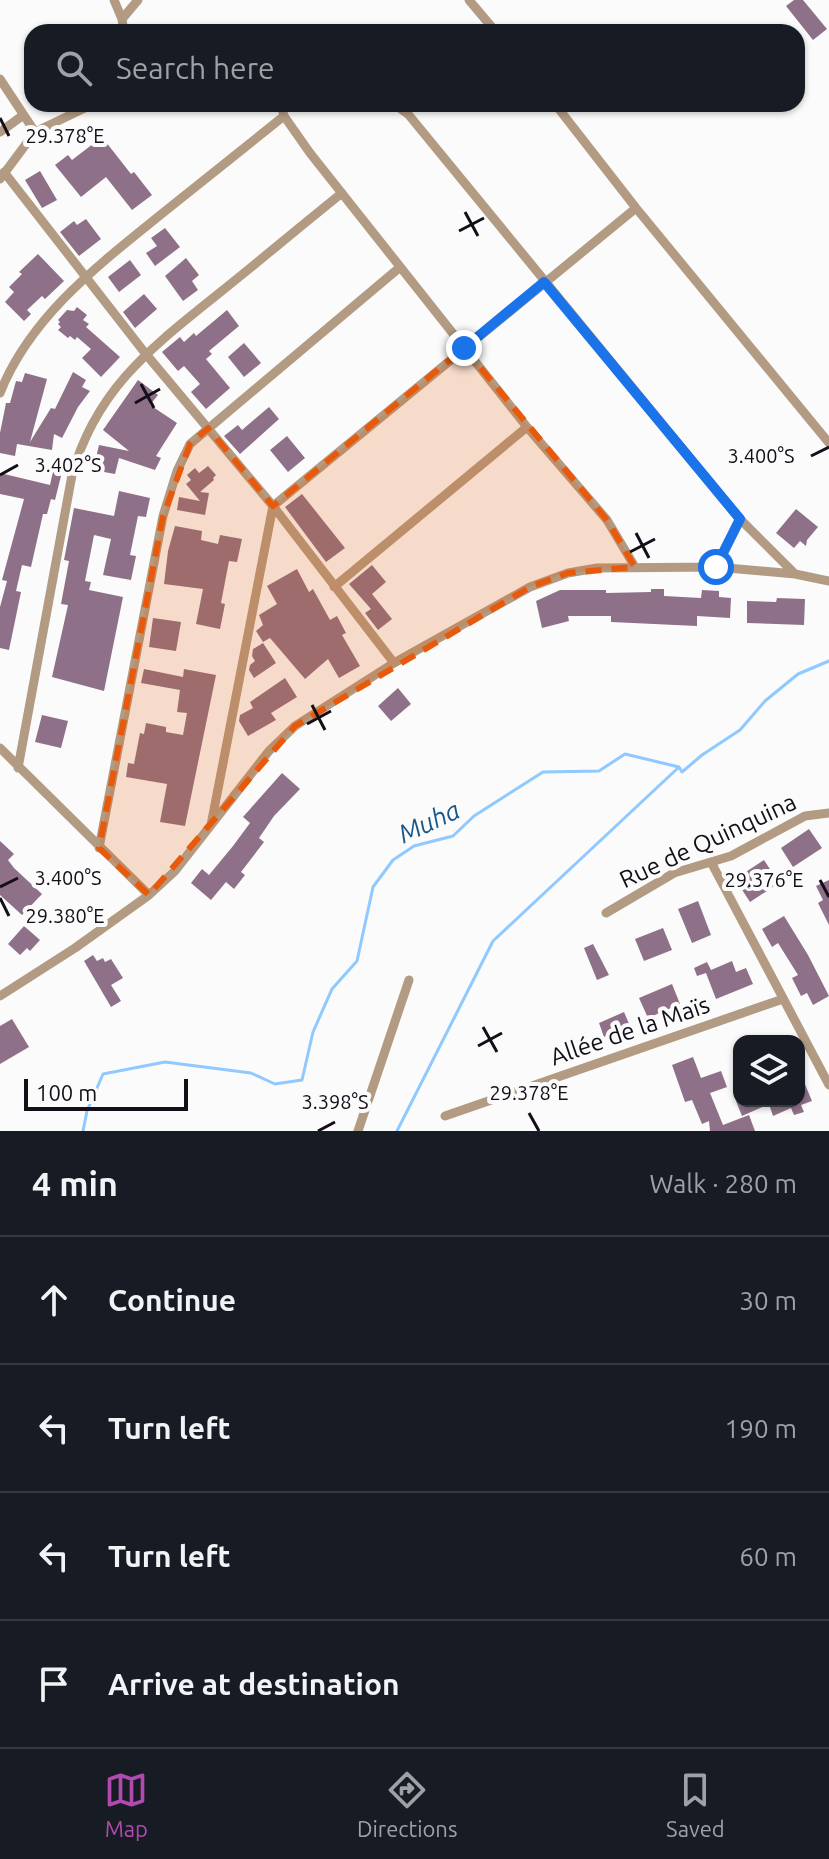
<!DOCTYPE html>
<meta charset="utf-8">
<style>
:root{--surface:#171b24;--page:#242831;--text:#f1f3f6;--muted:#9ea1a6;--line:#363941;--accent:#b14aae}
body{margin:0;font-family:Ubuntu,sans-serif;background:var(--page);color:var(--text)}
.controls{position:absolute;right:24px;bottom:24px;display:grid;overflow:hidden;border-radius:16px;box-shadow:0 2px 6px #0004}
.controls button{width:72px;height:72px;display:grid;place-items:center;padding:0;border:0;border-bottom:2px solid var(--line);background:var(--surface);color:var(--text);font:40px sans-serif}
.scale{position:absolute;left:24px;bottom:20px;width:164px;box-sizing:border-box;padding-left:8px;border:4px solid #140e19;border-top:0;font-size:22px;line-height:28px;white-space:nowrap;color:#140e19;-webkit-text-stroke:6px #fbfbfb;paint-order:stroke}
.stop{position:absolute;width:24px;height:24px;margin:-18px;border:6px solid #1a73e8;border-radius:50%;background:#fff}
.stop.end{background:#1a73e8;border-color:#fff;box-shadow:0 2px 8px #0008}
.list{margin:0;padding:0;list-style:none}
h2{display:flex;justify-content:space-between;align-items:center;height:104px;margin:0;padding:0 32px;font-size:34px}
h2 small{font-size:26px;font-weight:400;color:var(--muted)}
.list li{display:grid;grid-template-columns:52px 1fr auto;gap:24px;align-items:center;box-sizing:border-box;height:128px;padding:0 32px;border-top:2px solid var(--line)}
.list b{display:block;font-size:30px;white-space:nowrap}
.list em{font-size:26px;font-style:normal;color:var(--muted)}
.icon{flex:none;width:44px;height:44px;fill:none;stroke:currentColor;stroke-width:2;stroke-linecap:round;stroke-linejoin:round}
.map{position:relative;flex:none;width:829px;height:1131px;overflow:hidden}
.search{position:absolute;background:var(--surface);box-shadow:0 2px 6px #0004;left:24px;right:24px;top:24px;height:88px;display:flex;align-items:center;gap:20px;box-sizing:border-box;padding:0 28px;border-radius:24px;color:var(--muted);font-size:30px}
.sheet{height:616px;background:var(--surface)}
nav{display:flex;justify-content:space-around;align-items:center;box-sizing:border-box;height:112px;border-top:2px solid var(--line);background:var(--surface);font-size:22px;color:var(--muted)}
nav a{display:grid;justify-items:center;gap:4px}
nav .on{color:var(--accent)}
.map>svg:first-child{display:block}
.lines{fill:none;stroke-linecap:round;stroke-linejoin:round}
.stream{stroke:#8fc9ff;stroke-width:3}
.building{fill:#8e7188}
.street{stroke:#b29b82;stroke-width:9}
.route{stroke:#1a73e8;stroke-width:10}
.marked{fill:#e8590c;fill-opacity:0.2;stroke:#e8590c;stroke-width:6;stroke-dasharray:16 10;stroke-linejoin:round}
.ticks{fill:none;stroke:#140e19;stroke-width:3}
.labels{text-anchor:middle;stroke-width:8;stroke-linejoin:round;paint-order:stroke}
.street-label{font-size:24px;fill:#140e19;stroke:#fbfbfb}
.water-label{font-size:26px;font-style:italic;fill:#1a5789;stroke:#fbfbfb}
.ticks-label{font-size:20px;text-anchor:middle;fill:#140e19;stroke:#fbfbfb;stroke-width:8;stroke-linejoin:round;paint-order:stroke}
</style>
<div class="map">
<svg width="829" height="1131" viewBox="0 0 829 1131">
<rect width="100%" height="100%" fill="#fbfbfb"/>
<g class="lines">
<path class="stream" d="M83,1131L87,1111L103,1074L165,1062L251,1073L275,1084L302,1080L313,1032L332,989L357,961L373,887L393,860L414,846L453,836L474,816L543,772L599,771L625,754L679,767L682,772L702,755L740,730L765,701L798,674L829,661
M397,1131L493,941L679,767"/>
</g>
<path class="building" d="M794,0H803L827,29L813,40L786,6Z
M102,137L131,174L134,172L152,195L132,210L106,177L81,197L55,165L68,155L72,160Z
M40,171L57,200L42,208L25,180Z
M86,219L101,239L79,256L60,232L74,221L77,225Z
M165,228L180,247L155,266L146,253L157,246L151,238Z
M38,254L64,281L45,299L42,296L27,310L31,314L24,321L5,302L14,292L9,287L22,274L19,272Z
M186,258L199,275L192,281L198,290L183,301L165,276Z
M130,260L141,275L119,292L108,277Z
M144,294L157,309L135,328L123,312Z
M77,307L87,315L83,320L89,324L86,327L120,357L101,377L82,358L91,349L77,337L75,340L70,336L68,338L58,330L61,327L58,324L60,322L58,320L67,310L74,311Z
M227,310L239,326L209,351L212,354L206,359L230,388L206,409L191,392L200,384L184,366L178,371L162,352L180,337L184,342L194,333L196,336Z
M244,343L261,363L244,377L228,357Z
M73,372L86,380L82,387L90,391L78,407L62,438L54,434L52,450L17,444L15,456L0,453V433L6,403H10L16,381L22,382L25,373L47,379L30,442L51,408L55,409Z
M138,380L158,395L150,405L177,423L156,456L161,458L155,470L119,458L115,474L93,470L99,445L129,451L103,430Z
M269,407L279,419L240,454L224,436L238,425L242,430Z
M287,436L305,458L288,472L270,450Z
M208,466L216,475L213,478L214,480L200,492L209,493L205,515L177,510L179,497L200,501L186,484L191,480L187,475L195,468L199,473Z
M54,467L63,468L55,500L51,499L47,514H43L31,567L22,565L16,591L21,592L9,650L0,648V607L7,581L2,580L24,499L0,494V473L50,485Z
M119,491L150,498L146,517L138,516L130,555L136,556L131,580L103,575L111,539L94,535L85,581L91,582L89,590L123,597L104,691L52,677L68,605L61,604L69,561L64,560L74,508L114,516Z
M302,494L345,548L326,562L285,507Z
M796,509L818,527L807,540L806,546L800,541L794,548L776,533Z
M175,526L202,531L201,540L218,544L220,535L242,539L237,562L229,561L221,603L225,604L220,629L196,624L203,589L164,584L168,551Z
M372,565L386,582L372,594L392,619L378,630L365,613L371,609L349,584Z
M297,569L309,592L313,589L330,620L337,616L346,633L342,635L360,666L339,678L328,659L305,679L270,638L263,642L256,631L263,625L259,615L277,604L267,586Z
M651,589H664V596L701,598L702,590L719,591V597L731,598L730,618L697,616V626L611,622V616H568L569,621L542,628L536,601L560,590H606V593L651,592Z
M777,598L805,599L804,625L747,623V601L776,602Z
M153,618L181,622L176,651L149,647Z
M263,643L276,663L254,678L249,670L250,665L255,661L252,656L253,649Z
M144,669L183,677L184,669L216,675L185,826L160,822L167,784L126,777L128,763L134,764L140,733L144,734L146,723L166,727V732L183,735L187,713L177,712L180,690L141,683Z
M285,678L297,697L271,713L276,720L248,736L239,721L240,715L253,708L250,702Z
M398,688L411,704L391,721L378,706Z
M42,715L68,721L61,748L35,742Z
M282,773L300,789L274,816L259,838L264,842L241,872L245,875L234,889L226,882L211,900L191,883L202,869L209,875L233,846L250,823L243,817Z
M809,829L822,848L793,867L781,848Z
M0,841L14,854L8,860L14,868L42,894L22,915L0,895Z
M764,860L779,883L750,902L735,879Z
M829,880V925L818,903L823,900L816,886Z
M698,901L711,935L692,943L678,909Z
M784,916L808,955L829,996L813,1005L807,993L801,996L792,978L798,975L778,943L772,947L762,929Z
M24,926L40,940L30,951L27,948L20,955L8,944Z
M663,928L672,950L644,961L635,939Z
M593,944L609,975L597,980L584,948Z
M93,955L97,961L103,958L105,962L111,959L123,978L111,985L121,1001L111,1007L84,961Z
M732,961L736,972L746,968L753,984L716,999L706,973L697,976L694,968L707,962L711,970Z
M672,984L680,1004L648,1018L639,998Z
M624,1012L630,1026L604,1037L599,1023Z
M12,1019L29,1047L0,1064V1026Z
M693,1057L701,1078L721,1071L727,1087L710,1093L723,1125L749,1115L755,1131H710L709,1121L702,1124L692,1100L685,1102L672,1065Z
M799,1070L812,1101L801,1105L804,1112L794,1115L791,1108L773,1116L769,1104L742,1116L736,1101H799Z"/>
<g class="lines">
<path class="street" d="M114,0L122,19
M469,0L496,32
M124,32L122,19L138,0
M0,79L35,132
M281,104L284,116L310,153L527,427L607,520L635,567
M394,104L408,114L740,519L795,574L829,581
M555,104L636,208L829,443
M0,132L22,116
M4,172L145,353L273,506L394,663
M0,179L35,132L93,104
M0,393C31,315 101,263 164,212C204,180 244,148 284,116
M716,567L740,519
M334,587L527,427
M0,748L149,895
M18,768L72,475C97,386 155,345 223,290C263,258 302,225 342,193
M211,825L273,506L636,208
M99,848L163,516L177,471L190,444L399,268
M712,864L829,1085
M606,913L674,873L731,856L805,816L829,813
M0,996L75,948L149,895L175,871L269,751L295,726L394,663L530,587L568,573L597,568L716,567L795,574
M445,1116L783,999
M358,1131L409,980"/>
</g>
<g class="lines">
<path class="route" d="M464,348L544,282L740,519L716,567"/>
</g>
<path class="marked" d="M464,348L607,520L635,567L568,573L530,587L295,726L149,895L99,848L163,516L190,444L208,428L273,506Z"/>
<path class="ticks" d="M0,118L9,136M465,212L478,236M459,231L484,218M141,384L154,408M135,403L160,389M811,456L829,447M0,475L18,465M636,533L649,558M630,552L655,539M312,705L325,730M307,724L331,711M820,880L829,897M0,887L18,878M0,898L9,916M483,1027L497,1052M478,1046L502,1033M529,1113L539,1131M318,1131L335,1122"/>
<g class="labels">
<g class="street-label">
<text transform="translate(708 841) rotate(-25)" y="8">Rue de Quinquina</text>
<text transform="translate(630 1031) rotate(-19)" y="8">Allée de la Maïs</text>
</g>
<g class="water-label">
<text transform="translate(429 822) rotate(-25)" y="9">Muha</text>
</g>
</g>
<g class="ticks-label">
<text x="65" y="143">29.378°E</text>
<text x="761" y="463">3.400°S</text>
<text x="68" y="472">3.402°S</text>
<text x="68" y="885">3.400°S</text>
<text x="764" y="887">29.376°E</text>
<text x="65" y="923">29.380°E</text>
<text x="529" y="1100">29.378°E</text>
<text x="335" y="1109">3.398°S</text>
</g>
</svg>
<div class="controls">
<button><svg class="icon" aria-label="layers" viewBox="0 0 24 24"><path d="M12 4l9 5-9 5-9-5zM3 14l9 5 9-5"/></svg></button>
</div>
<div class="scale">100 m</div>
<div class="stop" style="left:716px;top:567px"></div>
<div class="stop end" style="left:464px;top:348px"></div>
<div class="search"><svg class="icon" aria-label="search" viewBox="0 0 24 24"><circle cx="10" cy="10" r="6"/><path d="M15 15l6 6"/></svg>Search here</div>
</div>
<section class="sheet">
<h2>4 min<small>Walk · 280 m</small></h2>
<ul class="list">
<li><svg class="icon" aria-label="ahead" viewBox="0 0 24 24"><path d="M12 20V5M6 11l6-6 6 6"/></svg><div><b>Continue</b></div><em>30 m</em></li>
<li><svg class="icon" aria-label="left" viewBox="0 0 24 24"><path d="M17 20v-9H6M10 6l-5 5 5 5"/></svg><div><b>Turn left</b></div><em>190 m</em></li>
<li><svg class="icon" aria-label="left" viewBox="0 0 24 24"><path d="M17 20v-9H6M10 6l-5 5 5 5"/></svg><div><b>Turn left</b></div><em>60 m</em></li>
<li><svg class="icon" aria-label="arrive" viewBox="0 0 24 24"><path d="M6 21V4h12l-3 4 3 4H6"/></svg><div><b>Arrive at destination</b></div></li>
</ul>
</section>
<nav>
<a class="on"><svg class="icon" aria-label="map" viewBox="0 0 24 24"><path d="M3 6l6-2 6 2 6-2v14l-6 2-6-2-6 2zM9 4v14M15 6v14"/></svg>Map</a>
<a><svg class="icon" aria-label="directions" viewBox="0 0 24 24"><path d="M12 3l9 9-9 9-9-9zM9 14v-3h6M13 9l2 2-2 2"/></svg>Directions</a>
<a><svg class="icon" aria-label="saved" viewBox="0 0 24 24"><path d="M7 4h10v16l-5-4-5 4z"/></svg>Saved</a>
</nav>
